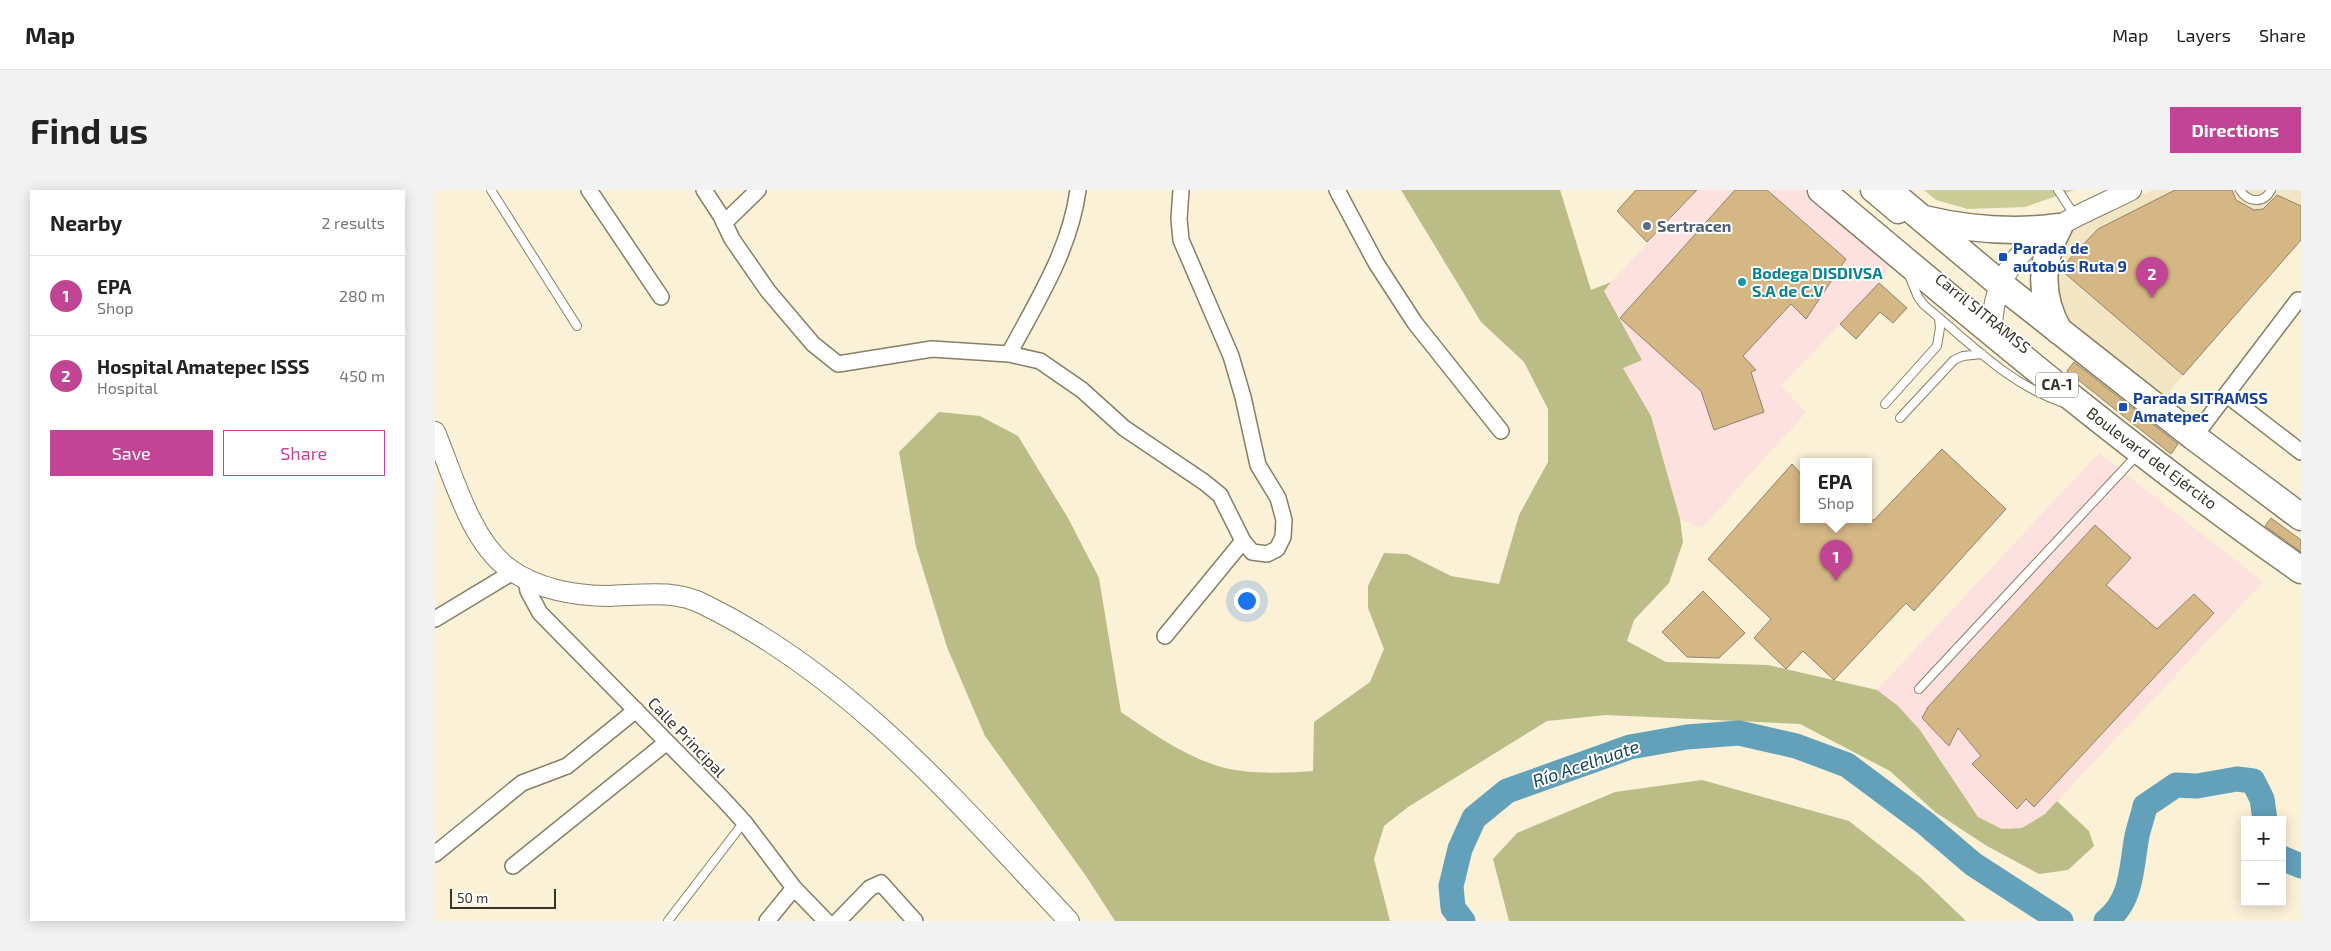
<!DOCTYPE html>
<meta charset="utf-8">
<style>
:root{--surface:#fff;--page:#f2f2f2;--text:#222;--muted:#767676;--line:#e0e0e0;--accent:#c24595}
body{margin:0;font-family:"Exo 2",sans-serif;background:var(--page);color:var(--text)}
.controls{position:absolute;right:15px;bottom:15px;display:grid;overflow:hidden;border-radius:0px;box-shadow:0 2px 12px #0003}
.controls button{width:45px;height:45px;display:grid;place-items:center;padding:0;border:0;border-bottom:1px solid var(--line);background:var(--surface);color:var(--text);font:25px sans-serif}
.scale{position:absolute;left:15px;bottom:12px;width:106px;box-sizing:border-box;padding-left:5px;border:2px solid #373329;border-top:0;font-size:14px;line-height:18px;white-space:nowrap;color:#373329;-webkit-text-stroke:4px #fff;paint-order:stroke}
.you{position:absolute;left:811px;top:410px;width:18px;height:18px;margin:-12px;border:4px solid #fff;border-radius:50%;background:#1a73e8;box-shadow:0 0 0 8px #1a73e833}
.badge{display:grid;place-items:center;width:32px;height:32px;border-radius:50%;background:var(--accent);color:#fff;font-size:16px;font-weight:700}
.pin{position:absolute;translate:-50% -41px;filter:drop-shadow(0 1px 2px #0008)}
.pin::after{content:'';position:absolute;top:26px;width:18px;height:15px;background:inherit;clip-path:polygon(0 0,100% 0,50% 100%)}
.popup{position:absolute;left:1365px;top:268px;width:72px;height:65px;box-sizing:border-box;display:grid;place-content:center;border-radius:0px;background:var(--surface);filter:drop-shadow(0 1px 4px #0005);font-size:16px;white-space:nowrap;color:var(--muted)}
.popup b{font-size:19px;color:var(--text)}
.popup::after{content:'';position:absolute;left:50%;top:100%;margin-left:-10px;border:10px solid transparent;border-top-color:var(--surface)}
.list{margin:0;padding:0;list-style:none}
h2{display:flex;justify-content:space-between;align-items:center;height:65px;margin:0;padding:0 20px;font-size:21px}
h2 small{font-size:16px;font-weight:400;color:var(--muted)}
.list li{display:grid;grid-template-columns:32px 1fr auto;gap:15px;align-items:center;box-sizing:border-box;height:80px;padding:0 20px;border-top:1px solid var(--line)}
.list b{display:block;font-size:19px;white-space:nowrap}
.list p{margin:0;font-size:16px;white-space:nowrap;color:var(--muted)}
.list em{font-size:16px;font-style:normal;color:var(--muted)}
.actions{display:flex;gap:10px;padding:15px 20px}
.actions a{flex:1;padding:11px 0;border:1px solid var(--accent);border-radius:0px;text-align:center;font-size:18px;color:var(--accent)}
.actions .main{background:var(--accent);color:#fff}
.map{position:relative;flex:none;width:1866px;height:731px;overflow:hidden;border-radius:0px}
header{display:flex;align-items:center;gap:30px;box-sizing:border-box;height:70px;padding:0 25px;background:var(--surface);border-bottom:1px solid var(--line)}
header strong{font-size:24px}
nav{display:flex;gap:28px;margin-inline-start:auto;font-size:18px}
.intro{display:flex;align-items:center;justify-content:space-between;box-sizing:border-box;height:120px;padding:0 30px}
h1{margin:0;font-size:35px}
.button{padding:12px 22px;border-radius:0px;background:var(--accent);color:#fff;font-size:18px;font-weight:700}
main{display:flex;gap:30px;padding:0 30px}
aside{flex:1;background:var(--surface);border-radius:0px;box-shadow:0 2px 12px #0003}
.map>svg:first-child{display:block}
.built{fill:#f1e5c3}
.industrial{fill:#fce1de}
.green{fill:#cacd96}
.forest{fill:#babd86}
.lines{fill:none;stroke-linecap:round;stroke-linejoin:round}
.river{stroke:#63a0ba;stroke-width:25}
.building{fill:#d5b685;stroke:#91836d}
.lane-casing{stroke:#877e66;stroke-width:10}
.street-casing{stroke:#877e66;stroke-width:18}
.secondary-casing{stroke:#877e66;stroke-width:22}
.primary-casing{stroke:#877e66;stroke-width:25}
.highway-casing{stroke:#877e66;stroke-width:29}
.lane{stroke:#fff;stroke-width:8}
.street{stroke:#fff;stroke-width:15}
.secondary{stroke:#fff;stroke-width:20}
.primary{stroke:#fff;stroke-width:22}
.highway{stroke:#fff;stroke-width:26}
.service-dot{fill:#5c6f8a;stroke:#fff;stroke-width:2}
.transit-dot{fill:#1a4fb4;stroke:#fff;stroke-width:2}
.culture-dot{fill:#0f9aa8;stroke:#fff;stroke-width:2}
.labels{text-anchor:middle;stroke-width:4;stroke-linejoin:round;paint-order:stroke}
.shield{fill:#fff;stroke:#737069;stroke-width:1}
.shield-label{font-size:15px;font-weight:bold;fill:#373329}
.service-label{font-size:16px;font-weight:bold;fill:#4e5e75;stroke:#fff;text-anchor:start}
.transit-label{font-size:16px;font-weight:bold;fill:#164399;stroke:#fff;text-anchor:start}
.culture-label{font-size:16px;font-weight:bold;fill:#0d838f;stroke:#fff;text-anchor:start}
.street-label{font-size:16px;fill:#373329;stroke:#fff}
.water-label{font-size:18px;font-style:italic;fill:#13475a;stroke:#fff}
</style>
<header>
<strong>Map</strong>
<nav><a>Map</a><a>Layers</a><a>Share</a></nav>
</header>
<div class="intro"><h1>Find us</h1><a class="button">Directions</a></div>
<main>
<aside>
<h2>Nearby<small>2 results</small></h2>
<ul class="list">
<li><span class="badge">1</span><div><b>EPA</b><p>Shop</p></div><em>280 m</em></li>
<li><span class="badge">2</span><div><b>Hospital Amatepec ISSS</b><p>Hospital</p></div><em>450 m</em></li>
</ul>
<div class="actions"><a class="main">Save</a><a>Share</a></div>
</aside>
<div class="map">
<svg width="1866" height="731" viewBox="0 0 1866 731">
<rect width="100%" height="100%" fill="#fbf1d7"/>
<path class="built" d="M1718,0H1866V47L1728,209L1634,133L1622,116V65L1634,43L1658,28Z"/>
<path class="industrial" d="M1262,0H1375L1457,72L1444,93L1346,196L1371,222L1267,338L1245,329L1216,226L1188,177L1207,170L1169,100Z
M1664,263L1828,392L1610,624L1587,638L1567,639L1543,627L1525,603L1504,567L1442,500Z"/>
<path class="green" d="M1489,0H1639L1590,17L1533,19L1501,10Z"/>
<path class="forest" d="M966,0H1125L1156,100L1176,92L1169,101L1207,170L1188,178L1216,226L1245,329L1248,352L1234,393L1199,430L1192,451L1231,472L1333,475L1442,500L1462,515L1485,540L1543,627L1567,639L1587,638L1610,624L1622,611L1654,641L1659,656L1633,680L1604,684L1552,656L1500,622L1455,581L1365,534L1171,525L1112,531L973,617L949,636L939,669L955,731H680L651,686L550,546L512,457L481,357L464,262L504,222L545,226L583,246L633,328L664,388L686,522C716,542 747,565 783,576C812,585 848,583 878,581L879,532L935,492L949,459L933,418V396L949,363L972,364L1016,386L1064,394L1084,325L1113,272V219L1089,172L1046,132Z
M1267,590L1414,631L1485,687L1531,731H1074L1058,669L1082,643L1180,602Z"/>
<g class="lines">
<path class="river" d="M1847,668L1866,676
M1028,731L1018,718L1016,696L1025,659L1039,628L1072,601L1195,557L1252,547L1304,543L1361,556L1412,575L1490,633L1538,674L1626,731
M1671,731C1698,710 1696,677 1702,646C1704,636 1708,626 1710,616L1741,595L1762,596L1802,589L1818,591L1827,609L1830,630"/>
</g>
<path class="building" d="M1201,0H1262L1212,52L1182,21Z
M1300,0H1332L1411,69L1371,129L1356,114L1308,166L1321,180L1316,182L1329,222L1279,240L1266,201L1185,128Z
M1740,0H1797L1801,10L1819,20L1828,19L1842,5L1866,16V50L1748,185L1625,79L1663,39Z
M1444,93L1472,118L1458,133L1445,122L1421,149L1405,134Z
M1639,172L1743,254L1736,264L1632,181Z
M1507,259L1571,319L1479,421L1471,413L1399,490L1368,461L1351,479L1319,448L1336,429L1273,369L1357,274L1368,286V330H1439Z
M1836,328L1866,350V362L1830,336Z
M1660,335L1696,368L1671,395L1722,439L1759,404L1779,423L1599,617L1591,609L1582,619L1537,574L1546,566L1523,538L1514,556L1487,528L1493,517Z
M1268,401L1310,443L1284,468L1252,467L1227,442Z"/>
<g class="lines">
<defs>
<path id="lane" d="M56,0L142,136
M1623,0L1640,26
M1805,0C1813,13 1829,14 1836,0
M1474,85L1483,107L1489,115C1533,151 1574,195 1629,213
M1450,214L1502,156L1505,138L1504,128
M1465,228L1519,170L1528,166L1547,164
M1484,499L1703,264
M233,731L309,632"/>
<path id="street" d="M154,0L226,107
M269,0L286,26L297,49L333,101L378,154L403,174L497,159L574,164L605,171L647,200L689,238L769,292L785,305L808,351L817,362L832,364L842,359L848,347L849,330L843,308L823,275L808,207L796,166L746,50L744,29L746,0
M902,0L941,73L980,133L1066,241
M289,33L323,0
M574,164C602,111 635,60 643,0
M1792,205L1866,262
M1759,247L1863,110
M91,389L93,401L105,423L288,609L309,632L359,698L391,731
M0,429L78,382
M730,446L808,351
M0,664L87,593L132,576L201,520
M78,676L232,552
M332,731L359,698
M403,731L435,698L446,693L480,731"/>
<path id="secondary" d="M1557,144C1555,54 1629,34 1696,0
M0,242C18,285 35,350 73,378C101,399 140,406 174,406C207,405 240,399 270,415C417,487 524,614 634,731"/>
<path id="primary" d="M1437,0L1463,22"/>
<path id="highway" d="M1386,0C1542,131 1698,263 1866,380
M1453,0L1565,94L1759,247L1866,327
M1489,29C1535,40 1578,43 1624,37
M1624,141C1604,106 1605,71 1624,37"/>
</defs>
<use href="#lane" class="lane-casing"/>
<use href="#street" class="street-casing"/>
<use href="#secondary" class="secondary-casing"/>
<use href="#primary" class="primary-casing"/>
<use href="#highway" class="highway-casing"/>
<use href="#lane" class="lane"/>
<use href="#street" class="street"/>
<use href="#secondary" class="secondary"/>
<use href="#primary" class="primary"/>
<use href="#highway" class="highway"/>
</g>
<circle class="service-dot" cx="1212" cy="36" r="5"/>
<g class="transit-dot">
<rect x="1563" y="62" width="10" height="10" rx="2.5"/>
<rect x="1683" y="212" width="10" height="10" rx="2.5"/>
</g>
<circle class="culture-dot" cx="1307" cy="92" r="5"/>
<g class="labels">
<rect class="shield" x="1601" y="182.5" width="42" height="25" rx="4"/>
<g class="shield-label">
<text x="1622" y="200">CA-1</text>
</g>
<g class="service-label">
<text x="1222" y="42">Sertracen</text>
</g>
<g class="transit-label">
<text x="1578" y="64">Parada de<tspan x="1578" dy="18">autobús Ruta 9</tspan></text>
<text x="1698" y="214">Parada SITRAMSS<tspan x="1698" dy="18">Amatepec</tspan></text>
</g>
<g class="culture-label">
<text x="1317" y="89">Bodega DISDIVSA<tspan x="1317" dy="18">S.A de C.V</tspan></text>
</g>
<g class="street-label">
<text transform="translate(1548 123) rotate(39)" y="6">Carril SITRAMSS</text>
<text transform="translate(1717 268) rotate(37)" y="6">Boulevard del Ejército</text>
<text transform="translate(252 547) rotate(46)" y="6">Calle Principal</text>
</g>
<g class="water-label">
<text transform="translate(1151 574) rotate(-19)" y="6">Río Acelhuate</text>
</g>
</g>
</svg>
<div class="controls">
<button>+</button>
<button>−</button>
</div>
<div class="scale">50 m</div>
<div class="you"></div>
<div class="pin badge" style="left:1401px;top:391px">1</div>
<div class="popup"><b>EPA</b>Shop</div>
<div class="pin badge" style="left:1717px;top:108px">2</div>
</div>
</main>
